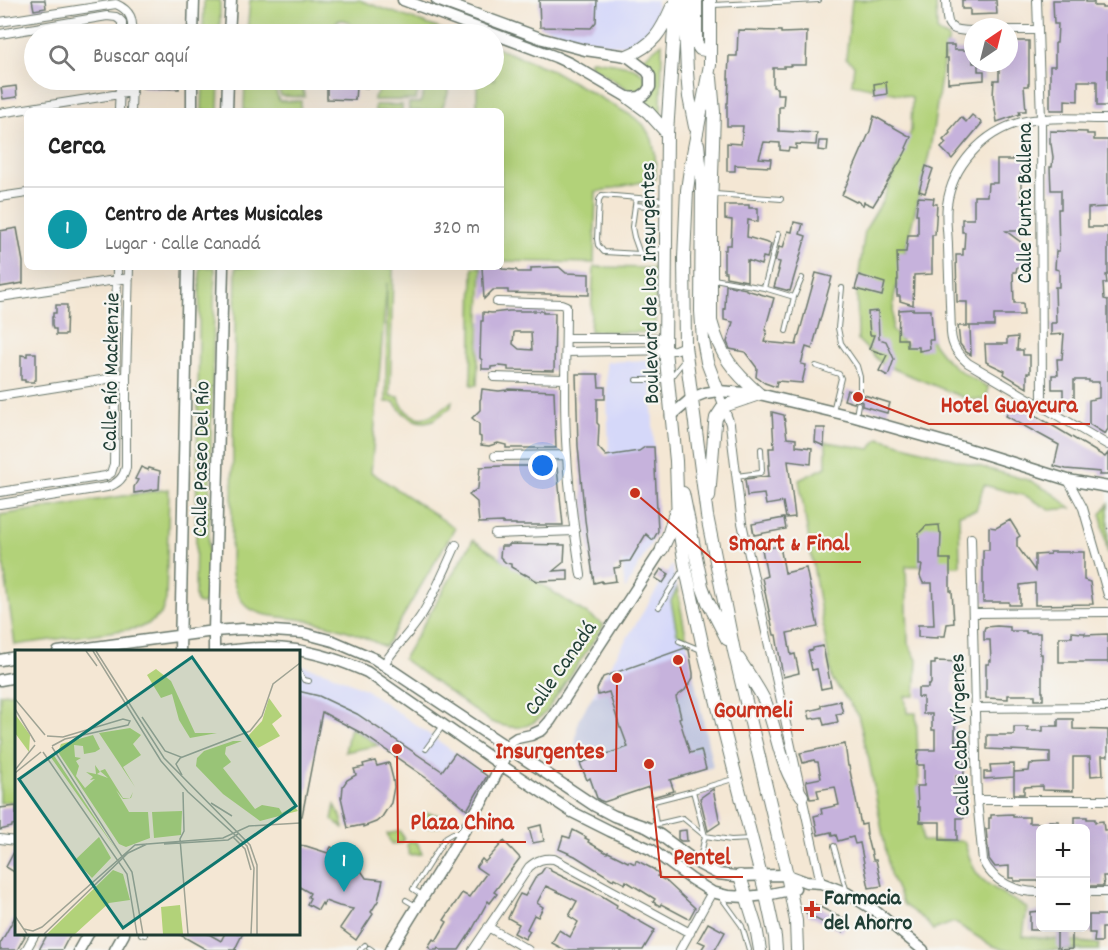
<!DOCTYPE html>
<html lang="es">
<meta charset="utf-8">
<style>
:root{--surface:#fff;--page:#f6f6f6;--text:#222;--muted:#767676;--line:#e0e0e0;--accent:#0f766e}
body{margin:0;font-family:Dekko,sans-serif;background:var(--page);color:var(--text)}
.controls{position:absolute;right:18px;bottom:18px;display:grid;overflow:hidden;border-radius:9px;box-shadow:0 6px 24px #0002}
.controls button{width:54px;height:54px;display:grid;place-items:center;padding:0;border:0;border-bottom:2px solid var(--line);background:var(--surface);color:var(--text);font:30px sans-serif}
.compass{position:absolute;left:964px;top:18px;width:54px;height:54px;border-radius:50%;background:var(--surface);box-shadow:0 6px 24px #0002;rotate:35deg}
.you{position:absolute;left:543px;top:466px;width:21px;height:21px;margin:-15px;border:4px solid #fff;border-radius:50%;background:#1a73e8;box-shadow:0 0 0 9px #1a73e833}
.badge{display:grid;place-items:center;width:39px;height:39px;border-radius:50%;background:var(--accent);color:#fff;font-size:20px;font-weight:700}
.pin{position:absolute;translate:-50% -50px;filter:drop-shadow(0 2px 3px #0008)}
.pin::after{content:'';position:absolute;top:32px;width:21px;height:18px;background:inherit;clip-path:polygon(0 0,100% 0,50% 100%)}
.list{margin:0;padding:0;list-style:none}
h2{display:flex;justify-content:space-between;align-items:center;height:78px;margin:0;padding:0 24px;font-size:26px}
h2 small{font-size:20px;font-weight:400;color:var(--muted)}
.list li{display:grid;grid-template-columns:39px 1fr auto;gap:18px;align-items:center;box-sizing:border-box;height:84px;padding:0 24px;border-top:2px solid var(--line)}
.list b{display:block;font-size:22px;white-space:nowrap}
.list p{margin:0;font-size:20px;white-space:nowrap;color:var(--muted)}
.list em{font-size:20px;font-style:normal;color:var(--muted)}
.icon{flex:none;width:33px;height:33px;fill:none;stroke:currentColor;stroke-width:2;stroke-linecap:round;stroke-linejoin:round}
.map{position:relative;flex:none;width:1108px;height:950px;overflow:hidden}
.search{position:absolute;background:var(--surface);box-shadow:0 6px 24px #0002;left:24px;top:24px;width:480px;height:66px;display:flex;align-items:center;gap:15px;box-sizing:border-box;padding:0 21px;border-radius:33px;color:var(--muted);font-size:22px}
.panel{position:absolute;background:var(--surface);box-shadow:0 6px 24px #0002;left:24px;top:108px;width:480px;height:162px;border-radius:9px}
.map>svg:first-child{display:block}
.built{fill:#d5d8f9}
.industrial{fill:#bdc3de}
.green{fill:#b2d279;stroke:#688856;stroke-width:1.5}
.building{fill:#c6b2dc;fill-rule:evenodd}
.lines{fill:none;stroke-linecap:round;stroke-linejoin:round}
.lane-casing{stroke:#6a786c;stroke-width:6}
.street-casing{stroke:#6a786c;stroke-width:10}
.secondary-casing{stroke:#6a786c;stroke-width:13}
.primary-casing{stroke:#6a786c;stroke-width:14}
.path{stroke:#6a786c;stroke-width:1.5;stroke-dasharray:4.5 4.5;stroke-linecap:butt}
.lane{stroke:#fff;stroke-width:4}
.street{stroke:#fff;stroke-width:8}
.secondary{stroke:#fff;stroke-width:10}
.primary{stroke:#fff;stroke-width:12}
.poi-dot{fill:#c8321e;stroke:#f6f6f2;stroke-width:2}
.labels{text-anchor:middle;stroke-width:4.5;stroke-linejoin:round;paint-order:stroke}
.street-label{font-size:22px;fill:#1f3d34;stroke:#f6f6f2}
.poi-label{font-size:22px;font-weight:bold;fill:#1f3d34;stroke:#f6f6f2;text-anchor:start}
.inset-road{fill:none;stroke:#9fa394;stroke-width:1.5}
.view{fill:#0f766e;fill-opacity:0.15;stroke:#0f766e;stroke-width:3}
.inset-edge{fill:none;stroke:#1f3d34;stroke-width:3}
.leader{fill:none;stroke:#c8321e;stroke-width:2}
.callout-dot{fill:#c8321e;stroke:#f6f6f2;stroke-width:2}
.callout-label{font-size:24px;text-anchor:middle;font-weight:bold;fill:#c8321e;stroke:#f6f6f2;stroke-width:4.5;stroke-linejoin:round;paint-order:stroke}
</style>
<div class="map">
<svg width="1108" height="950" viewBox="0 0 1108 950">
<rect width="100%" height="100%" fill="#f6f6f2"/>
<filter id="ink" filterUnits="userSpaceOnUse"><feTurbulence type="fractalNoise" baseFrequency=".0167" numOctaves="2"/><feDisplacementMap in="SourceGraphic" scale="12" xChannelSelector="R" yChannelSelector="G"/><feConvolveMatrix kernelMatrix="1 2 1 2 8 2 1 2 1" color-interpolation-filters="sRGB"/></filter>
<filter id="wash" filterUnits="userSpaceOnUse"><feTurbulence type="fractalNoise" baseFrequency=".008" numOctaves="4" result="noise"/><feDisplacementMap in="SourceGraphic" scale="24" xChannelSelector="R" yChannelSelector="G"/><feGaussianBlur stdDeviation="1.35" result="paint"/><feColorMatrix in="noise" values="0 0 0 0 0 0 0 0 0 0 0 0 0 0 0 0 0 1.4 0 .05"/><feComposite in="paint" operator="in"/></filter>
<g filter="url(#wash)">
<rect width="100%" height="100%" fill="#f4e7d4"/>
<path class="built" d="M539,0H657V1L656,14L651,26L646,34L631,43L622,45H611L540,27Z
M650,360L658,531L625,590L609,455L606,362Z
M672,565L692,667L592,697L603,677Z
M299,665L327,672L365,689L488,776L467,810L435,784L361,733L329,716L322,714L303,811L299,821Z"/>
<path class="industrial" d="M692,667L713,767L599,804L580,763L575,745L578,721L592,697Z"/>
<path class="green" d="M204,0H220V34H203Z
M250,0H359L449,32L450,34H423L421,31H417L418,34H377V29L352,28L349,22C342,18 336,20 332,27L306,26V32L280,31L278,34H247Z
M852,0H936L937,30L940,34L949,38L944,58L930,150L894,297L892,330L905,344L930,338C946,364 961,373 988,387L987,400L967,399L882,364L858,340L857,288L865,230L883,200L911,131L912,97L852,84L854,65L846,58Z
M662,43L661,121L646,101C661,86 659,71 642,59Z
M494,47L552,70L632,116L643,124L652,139L655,153L656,179L596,192L594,263L501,261V111H477V80H494Z
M591,60H594C608,63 645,64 646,81C646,87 643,90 639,93L629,90L591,66L589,62Z
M203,80H219L218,111H202Z
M245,80H272L279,101H301L300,111H244Z
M275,80H300L305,97L281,96Z
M383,80H422L419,90L415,100H374V97L379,91Z
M429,80H449L448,93L441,111H409V103H420Z
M375,105H402V111H375Z
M200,267H215L207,602L202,604L197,603L195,596Z
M236,267H386L388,268V267H393L390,396L399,397C402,412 417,423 432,415C439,412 446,406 452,401L451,407C446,411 441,415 435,419C419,428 403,415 394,402H386L387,282L371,472L455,528L385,647C364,636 339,627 315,622C271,612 236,626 231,565Z
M473,267H482L477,385H471Z
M594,267L656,268L655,333L590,331Z
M879,438L1031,481L1054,494L1071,508L1050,510L1026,496L984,485L976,510L959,514L960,566H906L908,643L917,660L915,696H905L907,713H916L922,841H964C968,852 971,867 979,876C991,889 1012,899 1027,908L1023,936L1099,944V950H1004L989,944L954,922L933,930L925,920L904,905L890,874L869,760L858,715L832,679L799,480L826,467V442L870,449Z
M169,489L166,600L161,614L150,623L139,628L15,645L0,539V515Z
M1108,504V555L1101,514Z
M473,540L604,625L546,712C528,731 514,730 491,722L403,659Z
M677,588L687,641L677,633L671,601Z
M16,692V801L0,803V694Z
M350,727L379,745L345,752Z
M335,805L341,816L344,828L332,820Z
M426,813L438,815L440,826L428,827L423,817Z
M400,831L404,839L402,843L391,844L387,834Z
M409,841L417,842L422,854L409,855L407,845Z"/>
<g id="blocks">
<path class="building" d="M32,0H45L46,8L34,10Z
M539,0H597L596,22L591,28L540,27Z
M962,0H996L997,14L970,15V9H962Z
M1053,0H1086V2H1094V6H1102V8H1108V106H1097V81H1078V101L1065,100V110H1050V66H1055V43H1057L1058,24H1054Z
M738,30L781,31V33L807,32L806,65H790V66H784V68H773V87L777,88V94H784L783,107H779V131L817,133L816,145L796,144V149L789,148L788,151L780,150V143L764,142L759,158L771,159L770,167L735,165V171H727V143L741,144L743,126H727V103H728L729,79H728L729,56H737Z
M1015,41H1029V84H1028V86H1024L1026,111H1019L1020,114L997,122L993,96L994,80H999V63H1009V51H1015Z
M945,45H954V50H973V63H978V71H984V80L948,83V58H945Z
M142,80H179V89L142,88Z
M311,80H370V88L356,87L355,100L327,99V88L311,87Z
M886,82L887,94L875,96L874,84Z
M16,86L17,97L3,99L1,88Z
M972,115L982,123L952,159L941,148L946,143L943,140L950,133L949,131L961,117L966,122Z
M874,116L911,137L906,148L907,149L904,155L873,206L864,202L863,205L857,201L856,202L842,195L870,131Z
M1050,131L1087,132V134H1094V140H1108V207L1088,208V227H1108V275H1106L1107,283H1103L1104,299L1108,300V429L1105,434L1089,424V400L1099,398V382H1089V380H1074V409H1063V389H1052V375H1058L1057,359H1062L1064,334L1051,335V323H1056L1055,287H1059V270L1055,269L1056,251H1059L1058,209H1061V190H1051L1050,167H1052L1053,157L1051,144H1050Z
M819,141H828L827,151L818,150Z
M1012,159H1029L1028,171H1021V196H1025L1024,231H1006L1026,246L1018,257H1023L1024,265L1017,267L1016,272H1013L1014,303H1023L1024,315H994V326H967V302H957L956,255H963V249H964L965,232H962V219H974V196H987L988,183H997V160H1012Z
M926,166L933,169L925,193L919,191Z
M918,197L934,198L933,204H937L935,235H932V274L914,275L913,305L900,301V296H897V280H898L897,252H906L908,235H918V214H916Z
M725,205H749V208H758V222L748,220L747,237L771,244L767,258L763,257L761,265L747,260V281L726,277V272H724V250H726V245H731L732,220L725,219Z
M794,222L803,224L800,234L806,236L790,291L774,287L779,270H778L780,262L775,261L779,247L783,248L788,231L792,232Z
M17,228L23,262V283L0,287V231Z
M482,267H502V269L516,270L518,272H531V268L559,267L566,273L589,274V295L508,293V290H493L484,299Z
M816,273L832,277L812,349L806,347L801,364L806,365L802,383L777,381L776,387L765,383L756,377L757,368L745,352L730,349L727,342L733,322L724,320V309H725L726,285L746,289V290L774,298L765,330L767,331L764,342L796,345Z
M859,275L885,283L882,296L855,289Z
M56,305H67L66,335H56V329H53L52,325V317H53V313H56Z
M913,309V310H931L933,340H929L930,349L919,351V347H907V339H898L899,310Z
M509,311H543V313H555L554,371L508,370V367L500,366L491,367V369H482V360L480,358L481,321H483V312L492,313ZM514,332H531L532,350L519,349L513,344Z
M878,311L879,339L886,341L894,359L888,376L879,371L887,355L869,349L874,335H870L868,312Z
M958,326H970L971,355L966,352L960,344Z
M1018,337L1017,350H1023V355H1030V373H1027V388L1004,374L1005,371L986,362L985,344H1007V338Z
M27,353H36V380H34V382H25V380H21V355L27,356Z
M576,374H598L599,387H605V399H597V423L599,425L598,447L606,456L639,451L645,447H654L658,531L653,540L646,534L630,561L620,562L621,567L614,568L616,581L602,583V581L594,583L585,520L578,446Z
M482,389L499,391L507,390L508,389L554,391L556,448H506V445L498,443L489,446L481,445V437L479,436V424L472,418L480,410V400L481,398Z
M847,390L856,392V396L858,398H862L864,395L890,403L887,413L862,406V402L859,400H856L854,403L844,400Z
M1013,402L1105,457L1108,453V475H1099L1100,472L1066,469L1054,466L1059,445L1006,416Z
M772,412L784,415L787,438L796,439V446L812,448L811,464L788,461L795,517L786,518L783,502L766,505L764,494L747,496L745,479L769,476L768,465H770L769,448H774Z
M816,428H825L824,446L815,442Z
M502,466H544L548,467V469L557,468L563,525H516V524H503V522L479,523L477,502L469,495L478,488L480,467Z
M141,467L148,470L149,468L160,471L159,489L134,493V487L138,480L135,479Z
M784,518L786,529L754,535L752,524Z
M1010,520L1020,536L1017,538V546L1035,571V555L1050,554V552H1084V580L1090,582L1093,604L1035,605V583L1020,585V605H1009V602H983V550H989V527L996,528Z
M939,525L940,533H941L940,559H950V591H952L954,623L947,624L945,636H938V638L918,637V625H934L932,583H923L920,576L922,565H919V533L926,526Z
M509,544L565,545L564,562L553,571L568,570V580L537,581L525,574V575L511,567V564L506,563L500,557L501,546H509Z
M780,546L785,573L806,568L818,627L787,633L791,655L795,654L799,673L783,677L776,635H774L762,578L767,576L762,549Z
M661,569L669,574L663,583L655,578Z
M997,626L1010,627V631H1026V633H1040V654H1042V692H1043V700H1035V695H1008V699L986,698V664H989V661H991L990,640H984V630L985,627Z
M1072,632L1082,633H1085V635L1108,634V662H1059V637H1072Z
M823,646L831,687L821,689L817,669L812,670L808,651L813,650V648Z
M685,648L689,650L693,673V678L685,690L676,697L681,717L679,718L690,753L701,750L706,769L670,780L674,791L652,797L649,787L604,802L599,800L597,798L590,778L587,780L580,763L628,747L621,728H620L609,692L598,695L597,689L603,677Z
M935,661L962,662L963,675H953V693H955V741H963L964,776H956V802L964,804V818H957V840H940V822H920V807H918L917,786H924V765H917L918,750H935V730H932V714H923V697H918V688H928V685H930L931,683V664H935Z
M298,691L319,696L357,714L442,771L455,753L487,776L467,810L435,784L361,733L322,712L302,816H298Z
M840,701L843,713L836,714L838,722L824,725L822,717L810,719L808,711L821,708V705Z
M1058,719H1073V729L1108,730V756H1102L1103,775L1091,776L1090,757H1073V791L1043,790V786L1024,787V794H1014V772L1029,771L1030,764L1050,763V752L987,749V735H1014V727H1028V731H1043V726H1058Z
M845,744L848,766H849L861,825L866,824L867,834H866L870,850H871L873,860H876L882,886L869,888L860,843L855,844L853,837L838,841L836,835L832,836L831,832L818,835L814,816L822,814L821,809L839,805L835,787L817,790L819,798L810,799L806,781L821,778L818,762H815L814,760L803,763L800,753Z
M375,761L377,766L389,763L393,779L394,787L391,803L382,817L376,822L363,827V825L348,828L341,797H342L343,786L347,780L356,775L354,769L364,767L363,764Z
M1014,764V777L984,779V772H991L990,765Z
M713,789L720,823L708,831L700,798Z
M16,806V824L12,825V827L0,830V808Z
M1013,814V817H1029V823H1041V881H1014V878H1009V866L995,867L989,859L986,829H989V818H991V815Z
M1075,817H1087V819H1095V822L1103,821L1104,830H1108V876H1103L1104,886H1089V880H1086V828H1075Z
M1049,821H1059V828H1049Z
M541,825L544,841L533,843L529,828Z
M573,830L586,837L585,838L589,840L588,842L607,853L608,852L628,862L629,861L635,864L636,860L653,869L659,874L657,876L666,881L695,908L689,919L661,904L660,906L653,902L655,899L626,881L625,884L614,878L613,880L575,856L559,849L563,836L570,838Z
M686,830L687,841H681L678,839V831Z
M504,841L520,858L494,892L497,894L490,903L488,901L472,930L459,950H441L438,948L437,950H432L428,947L433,939L436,941L447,922L444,920L462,893L469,897L486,874L476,867L482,859L485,862Z
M298,845L306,846L328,853L331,847L346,853L343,861L360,869L366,878L383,880L378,901L371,912L373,914L356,940L340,928L353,909L339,906L325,901L323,905L322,903L318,910L307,904L310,898L308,897L310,893L298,886Z
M16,848V873L6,867Z
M545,867L550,868L551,871L602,896L617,905L616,908L655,930L643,950H565L552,943L559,930L570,937L578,922L569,916L577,901L546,886L537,903L543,907L538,917L534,915L527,929L530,931L525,939L514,933L519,924L508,918L516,901L520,894L525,896L537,875L541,873Z
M812,903L848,921L842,932L806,914Z
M1041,911V930H1030V912Z
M16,915V933H22L25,936L17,950H0V944Z
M1089,915H1108V928H1102V942H1094L1095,933H1089Z
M708,923L725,932L715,950H701L705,944L698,941Z
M1057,927H1072V949L1060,950V948H1057Z
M48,933H71L62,950H39Z
M177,933H207L221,941L225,933H243L235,949L237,950H207Z"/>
</g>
</g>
<g filter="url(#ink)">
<use href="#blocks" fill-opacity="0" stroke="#6a786c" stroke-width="1.5"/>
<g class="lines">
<defs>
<path id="lane" d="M713,5L819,0
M715,194L781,199
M636,198L632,227L634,237L640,254L665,248
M635,205L663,207
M640,254L604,252L598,245L597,239L599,200L602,195L663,200
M714,279L764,288L794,297
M764,288L778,234
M842,288L838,328L841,343L857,366L860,377V394
M786,331L794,297L802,278
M816,366L839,374L841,378L833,411
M671,377L683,362
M636,380H665
M856,416L858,404
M736,476L760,473L762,471L761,449
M659,607L683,569
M679,641L701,650
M298,670L304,680L309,681
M426,749L442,727
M656,824L653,805L654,801L693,791
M649,826L683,818L705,836L731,840L751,839
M834,846L846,889
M699,863L705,836L693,791L733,779
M422,895L413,889L446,837L453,833H459
M721,897L742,926L749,950
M406,900L416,906
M141,934L145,935
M369,948L372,950
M360,950L365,945"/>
<path id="street" d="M946,0C947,25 945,31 973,31
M1037,0L1041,119L1042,407
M119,19L122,22V34
M0,22L116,4C131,11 133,19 132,34
M1009,30H1037
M0,34L107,16L116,17L119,19
M119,111L120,80
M131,111L132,80
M0,113L132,92
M1108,119C1083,119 1044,116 1021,122C983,132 952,166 947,205C945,219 948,233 948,247C949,275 950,304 951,333C952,347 958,354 968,363L1108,445
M0,197L27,193
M0,297L129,278
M497,302L561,304L566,306C566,356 563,406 567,455C569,495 575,536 581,575
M566,338H665
M566,352L675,350L685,346
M494,377L565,379
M718,391L730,424L742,523L821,883
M0,396L120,377
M495,456L567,455
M111,473L114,464L117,267
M1068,480L1083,508L1108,595
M0,492L106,476L111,473
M0,504L107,487C118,484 124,478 126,467V377L129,267
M495,534L575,531
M971,538L977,800L983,861C993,882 1018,893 1040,892
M973,613L1108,612
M384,664C395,647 410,633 421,616C435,594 445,569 456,545
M974,708L1108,707
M977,800H1108
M0,839L16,841
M1086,892H1108
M488,927L528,950
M26,950L35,934
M473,950L529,867C537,860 543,858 554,859L690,933
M680,950L712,892"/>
<path id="secondary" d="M403,0L556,57L571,64L629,98L640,97L646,93L650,87V76L647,71L627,56L585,50L543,39L437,0
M193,34L194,0
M229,34L231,0
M192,111V80
M227,111L228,80
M671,416L692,398L705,393L718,391L759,394L855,417L962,447L1068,480L1108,487
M58,652L214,631L242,629L303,633L333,641L375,659L595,806L614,816L646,827L660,835L699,864L718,874L735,876L787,875L806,882L821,883L847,893L874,910L923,950
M180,652L188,267
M214,652V631L223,267
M221,652C277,643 316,649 367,672L501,765L572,812L610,831L652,850L691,879L712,892L728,896L746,897L766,895L790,890L795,888
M0,660L16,657
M0,680L16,677
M79,950L88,934
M115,950L124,934
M390,950L483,800L501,765L511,742L517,738L531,735L542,730L550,721L662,549"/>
<path id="primary" d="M676,0L667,133L665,350L676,461L678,523L685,565L704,652L766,895L775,937L776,950
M684,0L687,72L689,97L695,127
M696,0V43L700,49L710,51
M710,0V65L690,169L687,190L684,258L685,346L707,516L734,651L787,875L796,921L797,950
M627,56C654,45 661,32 672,7
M629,98L648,112L667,133
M698,144L702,183L701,311L703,340L707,362L718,391
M683,493L702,586L708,602L727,639
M709,497L715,424L716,418L724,406L759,394C733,371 720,355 711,321V208L714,112L711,78
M662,549L668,536L675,513
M739,659C748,674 759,688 766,704C779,737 779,766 802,796
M740,876L756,927L760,950"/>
</defs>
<use href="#lane" class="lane-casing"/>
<use href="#street" class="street-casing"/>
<use href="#secondary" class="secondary-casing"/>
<use href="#primary" class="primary-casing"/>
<path class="path" d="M1107,528L1108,529"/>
<use href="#lane" class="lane"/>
<use href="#street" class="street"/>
<use href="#secondary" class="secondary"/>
<use href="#primary" class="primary"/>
</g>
</g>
<path class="poi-dot" d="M809 900h6v6h6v6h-6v6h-6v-6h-6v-6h6z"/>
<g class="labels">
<g class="street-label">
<text transform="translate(1023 203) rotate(-90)" y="8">Calle Punta Ballena</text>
<text transform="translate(648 283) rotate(-91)" y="8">Boulevard de los Insurgentes</text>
<text transform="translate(109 372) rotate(-89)" y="8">Calle Río Mackenzie</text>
<text transform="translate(199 459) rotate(-89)" y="8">Calle Paseo Del Río</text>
<text transform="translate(559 667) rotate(-55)" y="8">Calle Canadá</text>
<text transform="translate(958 735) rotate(-92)" y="8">Calle Cabo Vírgenes</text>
</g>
<g class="poi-label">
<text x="824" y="904">Farmacia<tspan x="824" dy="25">del Ahorro</tspan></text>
</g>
</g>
<g transform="translate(15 650)">
<rect width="285" height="285" fill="#f4e7d4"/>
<path d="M141,19L156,31L180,83H202L175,88L164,70L157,44L146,48L132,25ZM254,48L267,66L257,74L265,86L243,98L233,86L247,71ZM0,64L15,85L14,102L0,83ZM115,78L126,85L118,94L126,105L108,117L120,137L84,83ZM78,85L85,99L80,102L69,104L68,96L59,95L60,107L66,108L61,111L64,116L61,126L70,138L80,129L75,130L78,127L71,122L81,124L80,115L85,122L82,124L93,128L85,121L90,119L108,148H115L118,142L116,148L108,149L101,140L114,162H133L135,188L111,197L104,194L43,102L46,94ZM218,91H227L211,97L210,104L216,112L208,118L240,159L247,155L264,158L267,163L279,156L283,161L245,171L208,144L181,116L182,108L189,101ZM38,104L102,201L35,106ZM167,161L166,185L139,188L137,162ZM84,187L96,208L77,228L60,210ZM98,220L108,224L115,250L94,253L60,284H32ZM165,255L168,284H148L146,257Z" fill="#b2d279"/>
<path class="inset-road" d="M71,1L82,16M78,1L146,111L173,142L232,196L239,218L236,284M81,1L149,108L235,195L242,215V284M0,49L30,85M0,59L20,92M127,67L150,101L166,107L161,114L167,125M32,86L48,87L108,69L115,71L113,75L50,89L37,96M37,97L117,222L128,284M28,102L112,224L122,284M165,108L235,81L247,66L258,34L285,13M0,120L20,95M0,123L26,102M168,142L169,181L165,189L173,284M196,153L217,166M218,187L230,199L236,220M149,194L213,190L223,184M0,266L12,284M9,279L18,281L27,277L120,195L208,188L234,176L285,173M29,284L113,203L132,194"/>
<path class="view" d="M177,7L281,156L108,278L4,129Z"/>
<rect width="285" height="285" class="inset-edge"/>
</g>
<path class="leader" d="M858 397L929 424H1090M635 493L716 562H861M678 660L701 730H804M617 678L616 771H483M397 749L398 842H526M649 764L661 877H743"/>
<g class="callout-dot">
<circle cx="858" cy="397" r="6"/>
<circle cx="635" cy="493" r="6"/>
<circle cx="678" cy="660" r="6"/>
<circle cx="617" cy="678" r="6"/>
<circle cx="397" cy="749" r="6"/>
<circle cx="649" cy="764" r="6"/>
</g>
<g class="callout-label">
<text x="1009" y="412">Hotel Guaycura</text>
<text x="789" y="550">Smart &amp; Final</text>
<text x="753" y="717">Gourmeli</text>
<text x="550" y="758">Insurgentes</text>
<text x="462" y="829">Plaza China</text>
<text x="702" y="864">Pentel</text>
</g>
</svg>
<div class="controls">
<button>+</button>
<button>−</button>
</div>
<svg class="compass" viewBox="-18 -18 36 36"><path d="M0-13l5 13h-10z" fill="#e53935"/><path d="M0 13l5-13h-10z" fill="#767676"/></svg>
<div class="you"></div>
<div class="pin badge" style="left:344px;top:892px;background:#0f9aa8">1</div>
<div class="search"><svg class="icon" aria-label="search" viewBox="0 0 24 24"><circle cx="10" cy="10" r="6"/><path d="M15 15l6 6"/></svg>Buscar aquí</div>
<section class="panel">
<h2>Cerca<small></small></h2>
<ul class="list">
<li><span class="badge" style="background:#0f9aa8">1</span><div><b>Centro de Artes Musicales</b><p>Lugar · Calle Canadá</p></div><em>320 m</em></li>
</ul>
</section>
</div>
